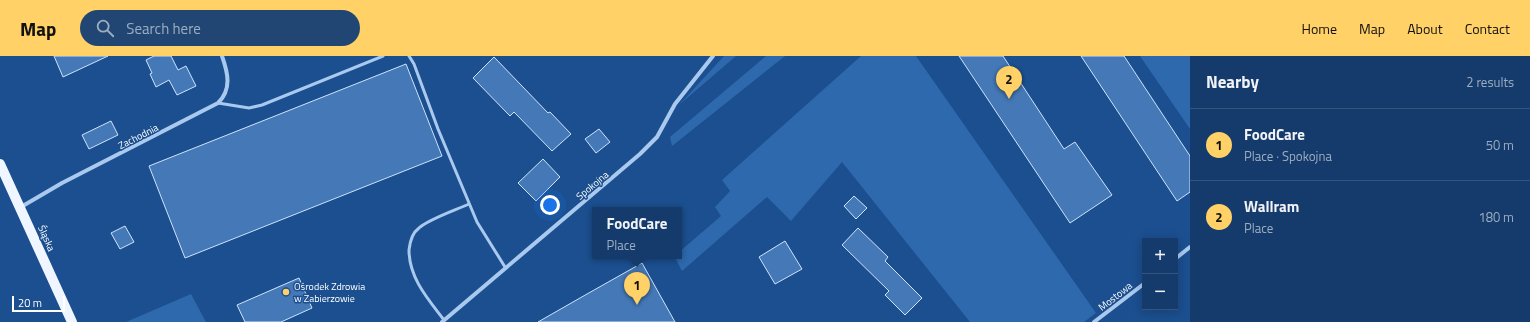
<!DOCTYPE html>
<meta charset="utf-8">
<style>
:root{--surface:#143b6b;--page:#214673;--text:#f1f3f6;--muted:#9dadc1;--line:#33557e;--accent:#ffd166}
body{margin:0;font-family:"Titillium Web",sans-serif;background:var(--page);color:var(--text)}
.controls{position:absolute;right:12px;bottom:12px;display:grid;overflow:hidden;border-radius:0px;box-shadow:0 2px 10px #0003}
.controls button{width:36px;height:36px;display:grid;place-items:center;padding:0;border:0;border-bottom:1px solid var(--line);background:var(--surface);color:var(--text);font:20px sans-serif}
.scale{position:absolute;left:12px;bottom:10px;width:53px;box-sizing:border-box;padding-left:4px;border:2px solid #fff;border-top:0;font-size:11px;line-height:14px;white-space:nowrap;color:#fff;-webkit-text-stroke:3px #1b4f8f;paint-order:stroke}
.you{position:absolute;left:550px;top:149px;width:14px;height:14px;margin:-10px;border:3px solid #fff;border-radius:50%;background:#1a73e8;box-shadow:0 0 0 6px #1a73e833}
.badge{display:grid;place-items:center;width:26px;height:26px;border-radius:50%;background:var(--accent);color:#111;font-size:13px;font-weight:700}
.pin{position:absolute;translate:-50% -33px;filter:drop-shadow(0 1px 2px #0008)}
.pin::after{content:'';position:absolute;top:21px;width:14px;height:12px;background:inherit;clip-path:polygon(0 0,100% 0,50% 100%)}
.popup{position:absolute;left:592px;top:151px;width:90px;height:52px;box-sizing:border-box;display:grid;place-content:center;border-radius:0px;background:var(--surface);filter:drop-shadow(0 1px 3px #0005);font-size:13px;white-space:nowrap;color:var(--muted)}
.popup b{font-size:15px;color:var(--text)}
.popup::after{content:'';position:absolute;left:50%;top:100%;margin-left:-8px;border:8px solid transparent;border-top-color:var(--surface)}
.list{margin:0;padding:0;list-style:none}
h2{display:flex;justify-content:space-between;align-items:center;height:52px;margin:0;padding:0 16px;font-size:17px}
h2 small{font-size:13px;font-weight:400;color:var(--muted)}
.list li{display:grid;grid-template-columns:26px 1fr auto;gap:12px;align-items:center;box-sizing:border-box;height:72px;padding:0 16px;border-top:1px solid var(--line)}
.list b{display:block;font-size:15px;white-space:nowrap}
.list p{margin:0;font-size:13px;white-space:nowrap;color:var(--muted)}
.list em{font-size:13px;font-style:normal;color:var(--muted)}
.icon{flex:none;width:22px;height:22px;fill:none;stroke:currentColor;stroke-width:2;stroke-linecap:round;stroke-linejoin:round}
.map{position:relative;flex:none;width:1190px;height:266px;overflow:hidden}
header{display:flex;align-items:center;gap:24px;box-sizing:border-box;height:56px;padding:0 20px;background:var(--accent);color:#111}
header strong{font-size:19px}
nav{display:flex;gap:22px;margin-inline-start:auto;font-size:14px}
.search{width:280px;height:36px;background:var(--page);display:flex;align-items:center;gap:10px;box-sizing:border-box;padding:0 14px;border-radius:22px;color:var(--muted);font-size:15px}
main{display:flex}
aside{flex:1;background:var(--surface)}
.map>svg:first-child{display:block}
.green{fill:#2e69ad}
.building{fill:#4478b7;stroke:#cfe3fa}
.lines{fill:none;stroke-linecap:round;stroke-linejoin:round}
.service{stroke:#a9c9ee;stroke-width:3}
.minor{stroke:#a9c9ee;stroke-width:4}
.primary{stroke:#f0f6ff;stroke-width:10}
.poi-dot{fill:#ffd166;stroke:#1b4f8f;stroke-width:1.5}
.labels{text-anchor:middle;stroke-width:3;stroke-linejoin:round;paint-order:stroke}
.street-label{font-size:10px;fill:#fff;stroke:#1b4f8f}
.poi-label{font-size:10px;fill:#fff;stroke:#1b4f8f;text-anchor:start}
</style>
<header>
<strong>Map</strong>
<div class="search"><svg class="icon" aria-label="search" viewBox="0 0 24 24"><circle cx="10" cy="10" r="6"/><path d="M15 15l6 6"/></svg>Search here</div>
<nav><a>Home</a><a>Map</a><a>About</a><a>Contact</a></nav>
</header>
<main>
<div class="map">
<svg width="1190" height="266" viewBox="0 0 1190 266">
<rect width="100%" height="100%" fill="#1b4f8f"/>
<path class="green" d="M724,0H736L679,49Z
M766,0H785L672,90L670,81Z
M861,0H916L1096,257L1084,266H970L842,106L791,165L767,141L682,215L674,200H679V196L721,160L715,151L730,135L722,124Z
M1140,0H1190V73Z
M191,238L206,266H126Z"/>
<path class="building" d="M54,0H108L63,21Z
M154,0H171L178,14L186,10L196,30L177,39L169,24L156,31L150,18L152,17L146,4Z
M959,0H1003L1064,93L1075,86L1112,139L1070,167Z
M1081,0H1124L1190,100V136L1177,145Z
M494,1L548,57L550,56L571,78L552,95L514,56L510,60L473,22Z
M406,8L442,100L185,202L149,110Z
M111,65L118,79L89,93L82,79Z
M599,73L610,86L596,97L585,83Z
M543,103L560,121L536,145L518,127Z
M854,140L867,152L856,163L844,150Z
M125,170L134,186L120,193L111,177Z
M858,172L888,201L885,205L922,242L905,259L885,239L889,235L842,189Z
M785,185L802,213L775,228L759,201Z
M642,207L675,266H538L587,238Z
M299,222L312,252L281,266H245L237,249Z"/>
<g class="lines">
<path class="service" d="M409,0L414,8L438,73L477,166L505,211
M218,47L249,52L262,49L383,0
M444,264C428,243 409,222 409,194C410,185 412,177 419,172C429,163 456,154 469,148"/>
<path class="minor" d="M21,151L62,127L218,47C232,33 228,17 222,0
M1175,203L1190,191
M442,266L640,98L657,81L675,48L713,0
M1094,266L1145,227"/>
<path class="primary" d="M0,108L72,266"/>
</g>
<circle class="poi-dot" cx="286" cy="236" r="4"/>
<g class="labels">
<g class="street-label">
<text transform="translate(138 80) rotate(-27)" y="4">Zachodnia</text>
<text transform="translate(592 129) rotate(-40)" y="4">Spokojna</text>
<text transform="translate(47 182) rotate(66)" y="4">Śląska</text>
<text transform="translate(1115 240) rotate(-38)" y="4">Mostowa</text>
</g>
<g class="poi-label">
<text x="294" y="234">Ośrodek Zdrowia<tspan x="294" dy="12">w Zabierzowie</tspan></text>
</g>
</g>
</svg>
<div class="controls">
<button>+</button>
<button>−</button>
</div>
<div class="scale">20 m</div>
<div class="you"></div>
<div class="pin badge" style="left:637px;top:249px">1</div>
<div class="popup"><b>FoodCare</b>Place</div>
<div class="pin badge" style="left:1009px;top:43px">2</div>
</div>
<aside>
<h2>Nearby<small>2 results</small></h2>
<ul class="list">
<li><span class="badge">1</span><div><b>FoodCare</b><p>Place · Spokojna</p></div><em>50 m</em></li>
<li><span class="badge">2</span><div><b>Wallram</b><p>Place</p></div><em>180 m</em></li>
</ul>
</aside>
</main>
